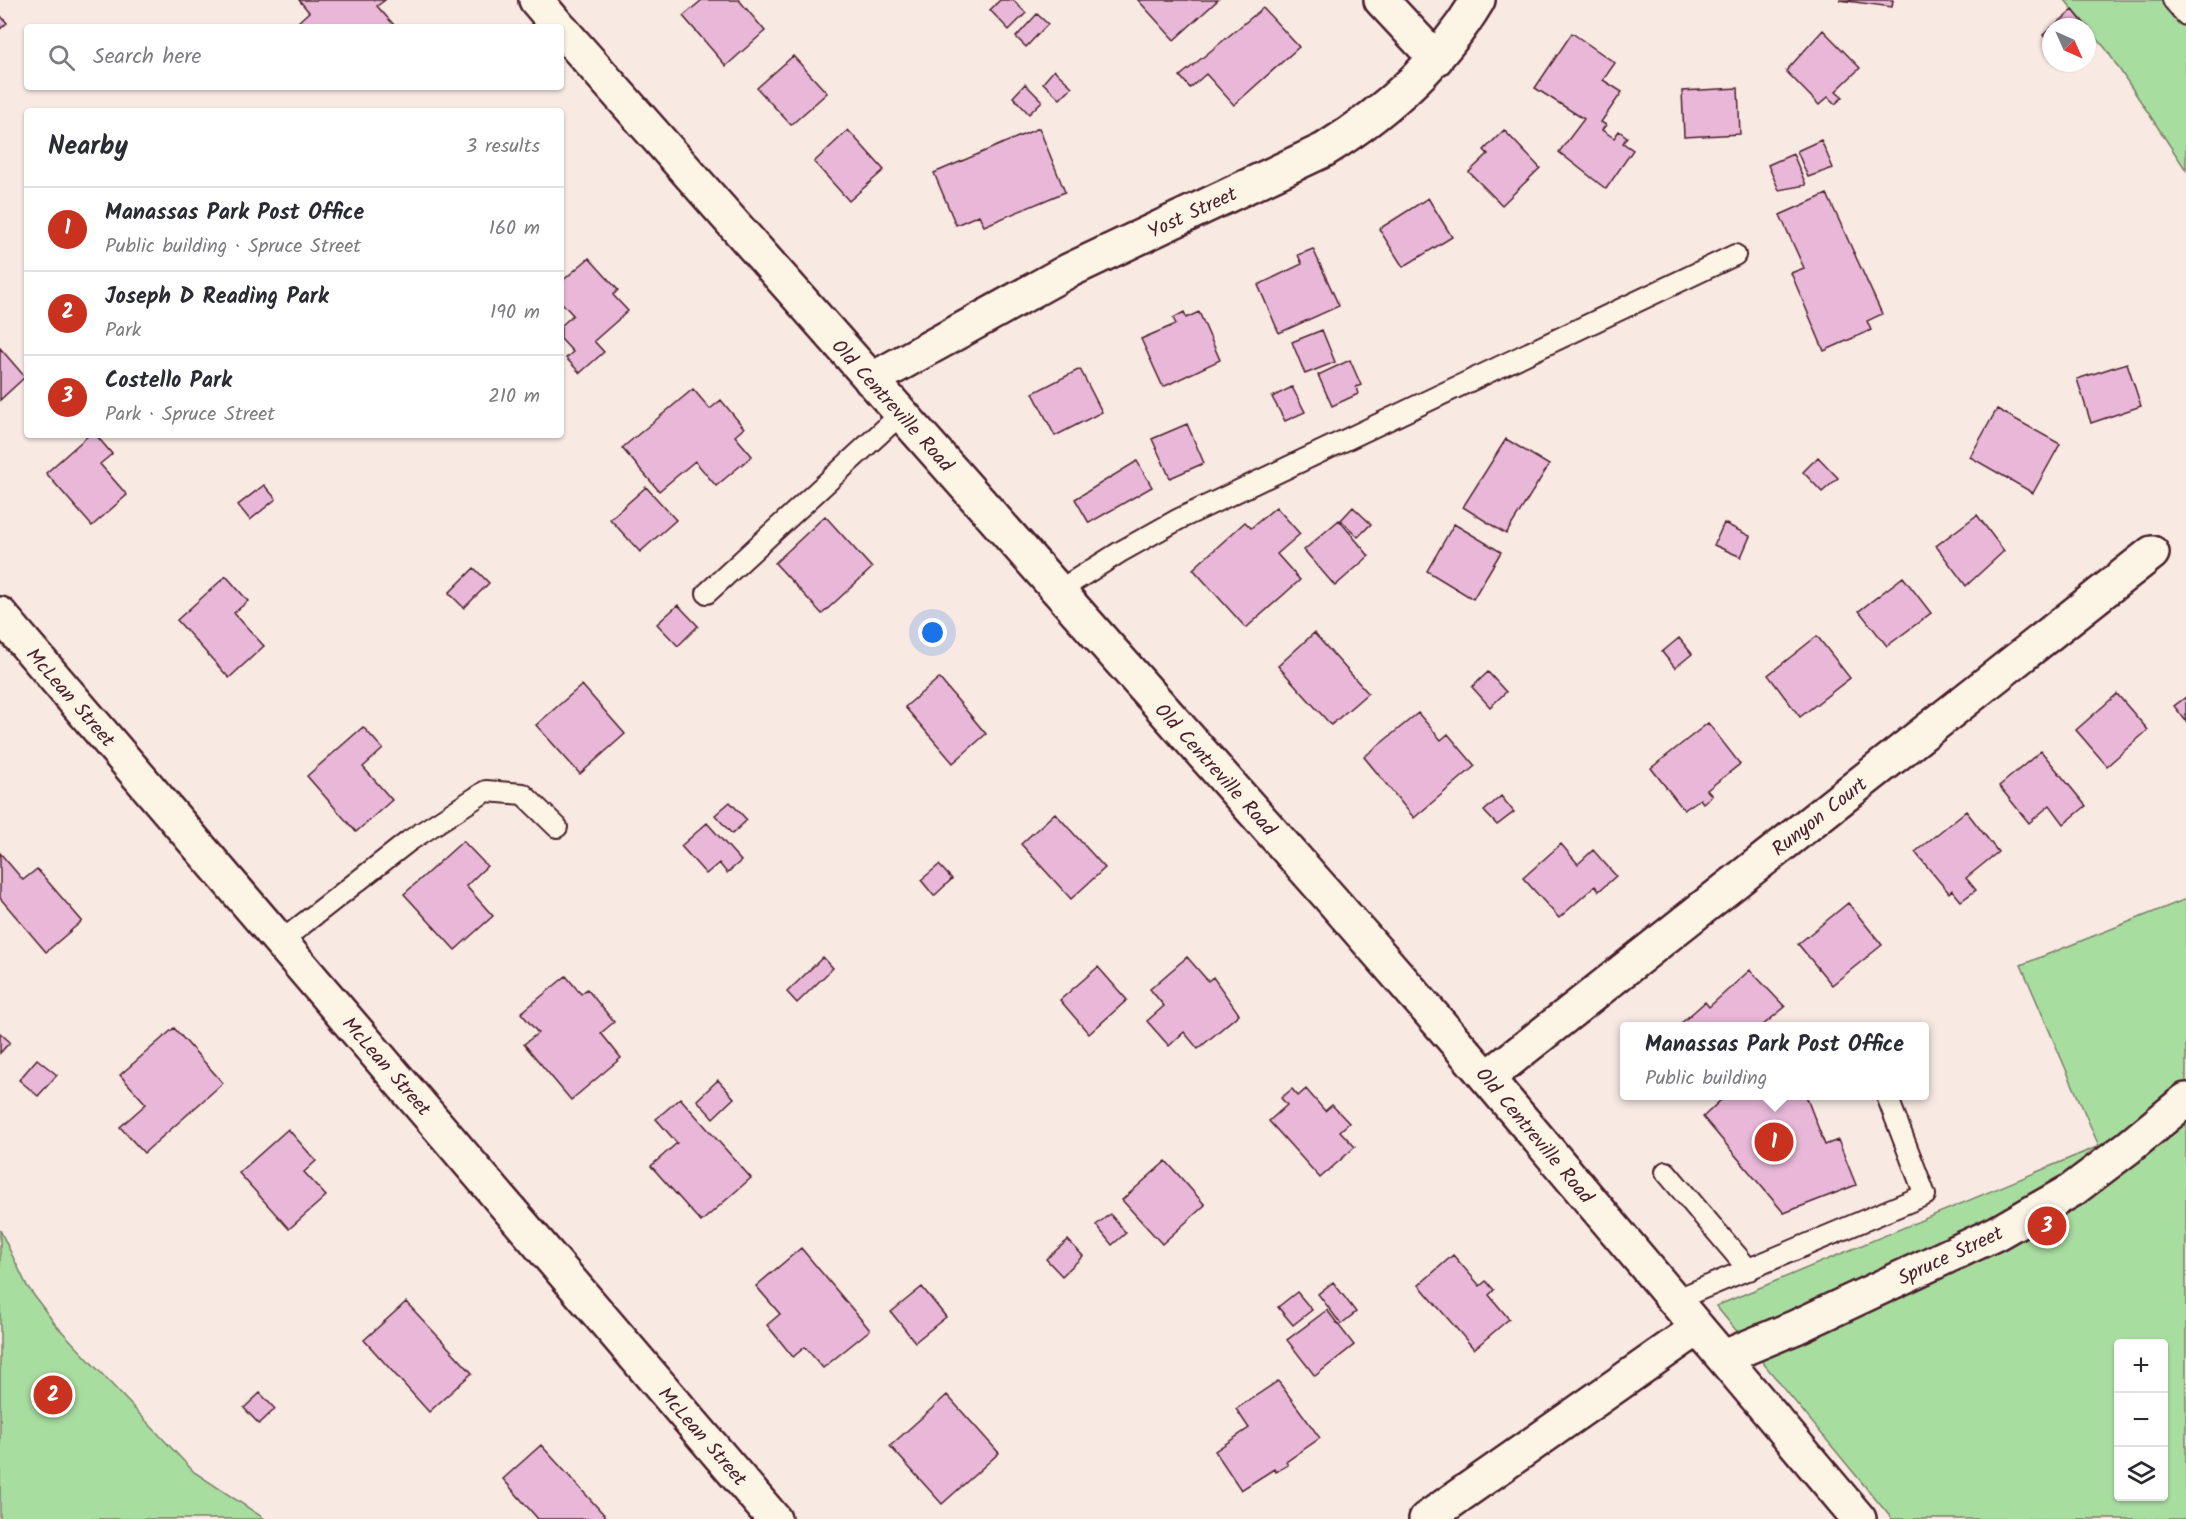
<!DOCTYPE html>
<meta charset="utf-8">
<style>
:root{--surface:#fff;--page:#f7f7f7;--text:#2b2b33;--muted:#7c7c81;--line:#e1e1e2;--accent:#c8321e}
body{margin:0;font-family:Kalam,sans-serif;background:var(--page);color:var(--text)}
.controls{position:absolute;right:18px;bottom:18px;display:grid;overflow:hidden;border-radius:6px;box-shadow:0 2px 4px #0004}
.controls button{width:54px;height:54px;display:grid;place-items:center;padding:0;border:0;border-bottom:2px solid var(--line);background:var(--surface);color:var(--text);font:30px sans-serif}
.compass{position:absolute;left:2042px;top:18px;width:54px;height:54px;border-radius:50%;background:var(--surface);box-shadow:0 2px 4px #0004;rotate:135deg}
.you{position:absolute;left:933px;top:633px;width:21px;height:21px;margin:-15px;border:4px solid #fff;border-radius:50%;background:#1a73e8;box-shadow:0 0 0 9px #1a73e833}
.badge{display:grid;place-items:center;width:39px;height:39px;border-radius:50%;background:var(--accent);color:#fff;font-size:20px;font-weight:700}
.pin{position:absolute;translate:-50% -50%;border:3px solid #fff;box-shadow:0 2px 6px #0006}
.popup{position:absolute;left:1620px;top:1022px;width:309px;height:78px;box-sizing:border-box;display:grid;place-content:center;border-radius:6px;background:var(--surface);filter:drop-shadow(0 2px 4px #0005);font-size:20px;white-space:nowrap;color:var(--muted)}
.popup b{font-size:22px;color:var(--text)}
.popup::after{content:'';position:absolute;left:50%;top:100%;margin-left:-12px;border:12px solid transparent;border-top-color:var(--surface)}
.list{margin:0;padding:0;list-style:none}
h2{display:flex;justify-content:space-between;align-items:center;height:78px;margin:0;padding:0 24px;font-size:26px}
h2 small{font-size:20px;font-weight:400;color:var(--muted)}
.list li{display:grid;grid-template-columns:39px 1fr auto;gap:18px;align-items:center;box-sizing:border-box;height:84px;padding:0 24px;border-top:2px solid var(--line)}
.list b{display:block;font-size:22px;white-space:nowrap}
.list p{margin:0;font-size:20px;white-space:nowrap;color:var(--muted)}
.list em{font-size:20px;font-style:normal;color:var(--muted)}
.icon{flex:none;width:33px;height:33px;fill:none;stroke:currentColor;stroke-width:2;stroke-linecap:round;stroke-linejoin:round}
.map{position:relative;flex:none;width:2186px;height:1519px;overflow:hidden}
.search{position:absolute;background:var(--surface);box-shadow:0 2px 4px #0004;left:24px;top:24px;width:540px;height:66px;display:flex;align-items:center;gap:15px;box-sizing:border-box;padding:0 21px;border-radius:6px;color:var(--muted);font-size:22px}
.panel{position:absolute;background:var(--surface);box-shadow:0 2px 4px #0004;left:24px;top:108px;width:540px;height:330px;border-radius:6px}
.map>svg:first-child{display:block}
.green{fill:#a8dda0;stroke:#797e66;stroke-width:1.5;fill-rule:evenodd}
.building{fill:#e9b8d9;stroke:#4a1f2b;stroke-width:1.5}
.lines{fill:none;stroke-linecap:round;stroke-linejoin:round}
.lane-casing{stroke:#4a1f2b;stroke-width:24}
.street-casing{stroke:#4a1f2b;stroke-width:38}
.secondary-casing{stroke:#4a1f2b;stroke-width:38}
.lane{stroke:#fcf5e5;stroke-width:20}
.street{stroke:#fcf5e5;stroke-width:33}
.secondary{stroke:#fcf5e5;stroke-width:33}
.labels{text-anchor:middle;stroke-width:6;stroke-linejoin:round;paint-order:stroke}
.street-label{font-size:20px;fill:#4a1f2b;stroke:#fcf5e5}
</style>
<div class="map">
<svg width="2186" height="1519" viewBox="0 0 2186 1519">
<rect width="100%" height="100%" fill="#f8e9e3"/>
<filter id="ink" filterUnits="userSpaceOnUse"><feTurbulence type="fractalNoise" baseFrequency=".0167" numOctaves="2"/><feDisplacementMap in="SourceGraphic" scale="12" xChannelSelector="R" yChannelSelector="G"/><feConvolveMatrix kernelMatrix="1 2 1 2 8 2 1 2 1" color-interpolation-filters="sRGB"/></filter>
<g filter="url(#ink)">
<path class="green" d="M2065,0H2186V170L2106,49Z
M2186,899V1519H1892L1716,1306L2099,1146L2021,965ZM2118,1344H2164V1496H2118Z
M0,1230L27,1286L55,1324L194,1472L265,1519H0Z"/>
<path class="building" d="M299,0H385L377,6L394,25L392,27H300L297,23L309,12Z
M702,0H739L765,31L726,66L683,16Z
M1000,0H1013L1026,13L1009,30L990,10Z
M1138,0H1218L1174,40Z
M1839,0H1893L1892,7Z
M1263,8L1299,47L1234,105L1206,74L1190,88L1180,76Z
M2073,10L2090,31L2087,34V27H2053Z
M1037,14L1048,24L1026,47L1016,37Z
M0,15L7,23L0,29Z
M2051,28V44L2043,35Z
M1823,30L1860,68L1836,91L1843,97L1835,104L1828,97L1819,105L1786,71Z
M1572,33L1615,63L1603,80L1622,92L1601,122L1606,125L1602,130L1614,138L1619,131L1627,137L1623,143L1633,150L1606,189L1559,152L1584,119L1535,88Z
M793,56L827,93L791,125L757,88Z
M1054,70L1072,87L1060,99L1043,83Z
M1025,84L1042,101L1029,114L1013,97Z
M1738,88L1740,134L1684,137L1682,91Z
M1039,128L1065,192L984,226L979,215L956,225L934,173Z
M848,130L884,170L849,201L814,162Z
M1504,130L1540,168L1502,205L1469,172L1488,154L1484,150Z
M1821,140L1833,168L1808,177L1797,151Z
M1793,154L1806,185L1779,190L1768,165Z
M1827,194L1882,314L1867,321L1871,330L1824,351L1791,273L1804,268L1780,215Z
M1428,198L1452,237L1403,267L1379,229Z
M1313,249L1339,306L1279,333L1258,285L1302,264L1298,255Z
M589,258L618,290L613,295L628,311L594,341L604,352L580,373L566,358L573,352L561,339V326L573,315L561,302V282Z
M1184,312L1186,318L1199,312L1220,360L1163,387L1141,339L1176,324L1173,318Z
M1322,330L1335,362L1305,374L1292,342Z
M0,348L25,377L0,400Z
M1350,360L1361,385L1356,387L1358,394L1332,406L1318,375Z
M2127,363L2141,406L2091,423L2077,379Z
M1080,369L1102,412L1055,436L1033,393Z
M1292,387L1305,412L1285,421L1272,397Z
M693,389L710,409L721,400L744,428L735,436L752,456L716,486L695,461L659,491L622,448Z
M1997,409L2060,444L2033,493L1970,457Z
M1187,424L1204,463L1170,478L1152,439Z
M89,435H96L112,454L100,464L127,495L92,526L46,473Z
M1506,439L1549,465L1506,534L1463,507Z
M1818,457L1838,478L1822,492L1803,472Z
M1137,461L1152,487L1089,523L1075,499Z
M264,485L276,499L250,520L238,505Z
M646,487L676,520L640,552L610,519Z
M1276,507L1300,534L1277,554L1300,580L1246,628L1193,569L1245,522L1251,528Z
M1353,507L1371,524L1358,537L1341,520Z
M1977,515L2004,551L1966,586L1936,546Z
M825,516L872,568L822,614L775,563Z
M1339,520L1369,556L1335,586L1304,550Z
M1724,523L1750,536L1741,557L1714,545Z
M1454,524L1501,552L1473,599L1427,571Z
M474,568L489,583L464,608L449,593Z
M226,576L248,601L234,613L264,646L229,678L177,620Z
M1903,577L1931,613L1887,646L1859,611Z
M678,605L698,626L678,646L657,624Z
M1314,633L1368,693L1331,725L1278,666Z
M1817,636L1850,678L1800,717L1768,675Z
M1679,638L1692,654L1675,668L1662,652Z
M1488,672L1506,692L1490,707L1472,687Z
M939,678L986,734L953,763L905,707Z
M582,685L625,734L580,774L536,725Z
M2117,694L2148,730L2107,766L2076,730Z
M2186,697V721L2174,706Z
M1418,713L1441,740L1448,734L1475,766L1414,818L1364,757Z
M1708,723L1740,764L1707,790L1712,796L1703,803L1700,799L1684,810L1651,768Z
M363,727L383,749L363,767L392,800L356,832L307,776Z
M2041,751L2086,806L2064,824L2050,805L2029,823L1999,786Z
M1501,796L1514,812L1497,825L1484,811Z
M730,802L747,820L732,834L715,815Z
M1966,811L1998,852L1966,878L1976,890L1961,901L1952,890L1949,893L1915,852Z
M1055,813L1105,868L1071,899L1021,844Z
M707,823L741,861L727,873L719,863L706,874L681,846Z
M463,841L487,866L466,886L493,916L455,950L404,894Z
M1561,844L1578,864L1593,850L1616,876L1599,891L1595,886L1559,918L1523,878Z
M0,853L23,880L37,869L82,921L46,952L0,898Z
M939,865L952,879L934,896L921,880Z
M1848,903L1882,945L1832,985L1798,944Z
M823,957L833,968L797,1003L787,992Z
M1187,957L1208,981L1213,977L1239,1014L1198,1049L1184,1032L1169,1046L1147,1021L1164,1006L1150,989Z
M1098,967L1127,1000L1089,1034L1060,1000Z
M1750,970L1785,1007L1762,1026H1678L1705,1002L1709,1007Z
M566,976L581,994L587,989L614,1022L601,1033L621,1058L571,1100L524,1044L538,1033L521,1013Z
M174,1028L223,1083L144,1153L120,1127L146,1104L120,1075Z
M0,1033L10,1042L0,1053Z
M37,1059L57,1075L38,1096L19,1080Z
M718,1080L734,1098L713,1118L697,1100Z
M1292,1089L1298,1096L1306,1089L1325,1111L1332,1105L1349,1123L1340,1131L1355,1147L1320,1178L1269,1121L1287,1105L1281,1098Z
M1734,1096H1806L1825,1145L1838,1140L1856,1185L1784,1213L1703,1117L1721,1100Z
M680,1098L751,1178L701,1222L651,1166L677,1143L656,1119Z
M288,1129L316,1161L304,1172L326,1196L289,1229L239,1173Z
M1166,1161L1205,1205L1162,1244L1122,1200Z
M1110,1214L1126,1233L1112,1245L1096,1225Z
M1068,1240L1083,1256L1062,1276L1046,1259Z
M801,1248L870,1330L823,1368L805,1347L793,1357L767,1325L780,1314L756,1286Z
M1453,1255L1480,1286L1486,1281L1494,1290L1489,1295L1509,1319L1474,1349L1419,1285Z
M1333,1282L1356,1312L1341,1324L1318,1294Z
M922,1287L946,1317L915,1342L891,1312Z
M1297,1292L1312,1310L1293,1325L1278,1307Z
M406,1302L472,1373L429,1412L364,1340Z
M1327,1310L1354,1345L1315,1376L1287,1340Z
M1278,1381L1320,1438L1286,1462L1288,1465L1276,1472L1274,1469L1241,1490L1215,1451L1249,1428L1236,1409Z
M260,1393L275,1409L259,1424L244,1408Z
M947,1395L999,1453L942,1504L890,1446Z
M541,1445L608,1519H538L503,1479Z"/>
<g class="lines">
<defs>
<path id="lane" d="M2173,0L2186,15
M1058,591L1120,552L1179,519L1735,255
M707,593L901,414
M280,942L409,841L486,791L523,794L557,827
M1666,1172L1749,1270
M1675,1300L1925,1195L1887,1096"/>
<path id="street" d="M1381,0L1436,59
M871,380L1068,271L1324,150C1387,111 1440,64 1478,0
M0,614L774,1519
M1487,1078L2152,553
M1724,1357L1796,1327L1997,1233L2072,1190L2129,1147L2186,1100"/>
<path id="secondary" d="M536,0L559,27
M561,29L1333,901L1487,1078L1859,1519
M1426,1519L1698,1328"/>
</defs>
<use href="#lane" class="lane-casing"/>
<use href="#street" class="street-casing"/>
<use href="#secondary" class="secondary-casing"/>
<use href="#lane" class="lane"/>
<use href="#street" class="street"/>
<use href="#secondary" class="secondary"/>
</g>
</g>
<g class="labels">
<g class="street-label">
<text transform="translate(1192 212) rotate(-25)" y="7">Yost Street</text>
<text transform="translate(893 405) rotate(48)" y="7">Old Centreville Road</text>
<text transform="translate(71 697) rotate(49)" y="7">McLean Street</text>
<text transform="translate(1216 769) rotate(48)" y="7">Old Centreville Road</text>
<text transform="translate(1819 816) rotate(-38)" y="7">Runyon Court</text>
<text transform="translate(387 1066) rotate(49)" y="7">McLean Street</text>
<text transform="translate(1535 1135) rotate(50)" y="7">Old Centreville Road</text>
<text transform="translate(1950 1255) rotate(-25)" y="7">Spruce Street</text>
<text transform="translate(703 1436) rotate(49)" y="7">McLean Street</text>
</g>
</g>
</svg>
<div class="controls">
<button>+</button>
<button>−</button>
<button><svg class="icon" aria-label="layers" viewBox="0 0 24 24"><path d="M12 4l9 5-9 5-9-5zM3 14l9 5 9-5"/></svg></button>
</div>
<svg class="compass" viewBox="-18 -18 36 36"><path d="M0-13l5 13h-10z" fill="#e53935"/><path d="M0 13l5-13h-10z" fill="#7c7c81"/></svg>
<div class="you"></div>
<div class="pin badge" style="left:1774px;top:1142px">1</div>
<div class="popup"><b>Manassas Park Post Office</b>Public building</div>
<div class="pin badge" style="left:53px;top:1395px">2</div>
<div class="pin badge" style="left:2047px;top:1226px">3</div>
<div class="search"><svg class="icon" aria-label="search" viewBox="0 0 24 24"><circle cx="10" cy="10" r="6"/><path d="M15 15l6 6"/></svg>Search here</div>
<section class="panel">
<h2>Nearby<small>3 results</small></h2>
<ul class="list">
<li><span class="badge">1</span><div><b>Manassas Park Post Office</b><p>Public building · Spruce Street</p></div><em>160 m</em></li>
<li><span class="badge">2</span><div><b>Joseph D Reading Park</b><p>Park</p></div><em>190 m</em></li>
<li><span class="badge">3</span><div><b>Costello Park</b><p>Park · Spruce Street</p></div><em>210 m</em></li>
</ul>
</section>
</div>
